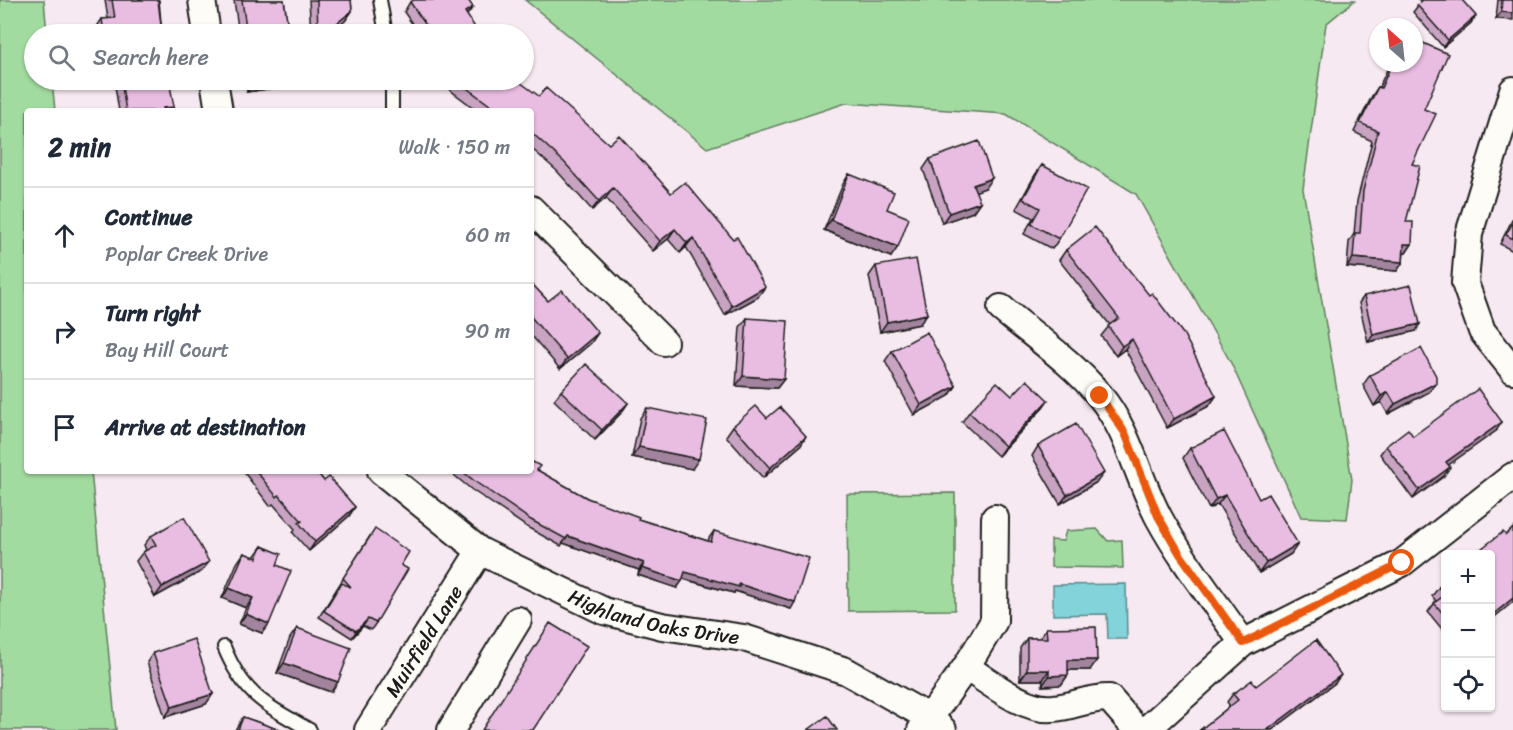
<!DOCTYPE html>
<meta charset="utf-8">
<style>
:root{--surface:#fff;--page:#f6f6f7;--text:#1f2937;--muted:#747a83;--line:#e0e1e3}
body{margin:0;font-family:Sriracha,sans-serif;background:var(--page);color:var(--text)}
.controls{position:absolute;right:18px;bottom:18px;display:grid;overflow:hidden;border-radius:6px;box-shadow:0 2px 4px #0004}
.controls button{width:54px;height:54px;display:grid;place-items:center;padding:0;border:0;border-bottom:2px solid var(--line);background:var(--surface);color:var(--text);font:30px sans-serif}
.compass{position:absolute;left:1369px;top:18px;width:54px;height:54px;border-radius:50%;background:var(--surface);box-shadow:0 2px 4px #0004;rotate:333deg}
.stop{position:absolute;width:18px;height:18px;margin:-14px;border:4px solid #ea580c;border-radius:50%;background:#fff}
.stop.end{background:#ea580c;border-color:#fff;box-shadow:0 2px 6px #0008}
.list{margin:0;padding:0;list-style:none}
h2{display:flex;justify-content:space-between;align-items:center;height:78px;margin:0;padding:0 24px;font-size:26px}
h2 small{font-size:20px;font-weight:400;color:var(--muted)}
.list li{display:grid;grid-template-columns:39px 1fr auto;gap:18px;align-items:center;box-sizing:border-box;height:96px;padding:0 24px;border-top:2px solid var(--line)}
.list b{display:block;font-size:22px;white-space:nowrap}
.list p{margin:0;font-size:20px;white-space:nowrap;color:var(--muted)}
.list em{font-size:20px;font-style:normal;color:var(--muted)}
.icon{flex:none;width:33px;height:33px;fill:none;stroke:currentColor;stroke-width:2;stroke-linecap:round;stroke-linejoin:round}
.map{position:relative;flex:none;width:1513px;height:730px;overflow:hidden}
.search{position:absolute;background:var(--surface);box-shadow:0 2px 4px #0004;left:24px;top:24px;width:510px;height:66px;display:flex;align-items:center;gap:15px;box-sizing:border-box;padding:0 21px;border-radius:33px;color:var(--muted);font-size:22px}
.panel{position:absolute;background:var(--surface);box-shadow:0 2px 4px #0004;left:24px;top:108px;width:510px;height:366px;border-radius:6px}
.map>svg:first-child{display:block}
.green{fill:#a2dba0;stroke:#5f7c5e;stroke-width:1.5}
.water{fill:#82d3da;stroke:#598a8e;stroke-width:1.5}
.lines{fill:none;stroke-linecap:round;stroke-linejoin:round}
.lane-casing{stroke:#1c1c1c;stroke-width:16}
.street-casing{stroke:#1c1c1c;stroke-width:30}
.lane{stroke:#fdfcf7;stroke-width:12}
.street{stroke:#fdfcf7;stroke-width:26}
.wall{fill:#c8a3c2;stroke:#1c1c1c;stroke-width:1.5}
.shaded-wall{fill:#a3849e;stroke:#1c1c1c;stroke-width:1.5}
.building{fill:#e9bde2;stroke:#1c1c1c;stroke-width:1.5}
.route{stroke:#ea580c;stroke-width:8}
.labels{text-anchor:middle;stroke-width:6;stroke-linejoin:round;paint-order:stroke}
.street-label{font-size:20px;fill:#1c1c1c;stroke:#fdfcf7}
</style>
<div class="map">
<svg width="1513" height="730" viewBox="0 0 1513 730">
<rect width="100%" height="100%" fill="#f7e9f1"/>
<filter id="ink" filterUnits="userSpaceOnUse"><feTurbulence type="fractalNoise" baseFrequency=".0167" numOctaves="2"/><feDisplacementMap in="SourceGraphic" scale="12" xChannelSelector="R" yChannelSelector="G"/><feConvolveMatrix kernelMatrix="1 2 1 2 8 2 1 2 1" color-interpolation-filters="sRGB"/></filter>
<g filter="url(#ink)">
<path class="green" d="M0,0H44L47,34H34V80H52L55,111H27V471H91L116,730H0Z
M525,0H1355L1326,24L1303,189L1352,480L1347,519L1301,517L1231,363L1136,194L1006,114L846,103L707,148Z
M955,493V610L848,611L847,494Z
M1097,529L1108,541L1122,540L1123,568L1051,567V540L1063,541L1066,531Z"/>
<path class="water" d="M1126,584L1127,639H1108L1107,614L1053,615V585Z"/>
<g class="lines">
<defs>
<path id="lane" d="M380,0L386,34
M392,111V80
M224,647C244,696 266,705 310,730"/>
<g id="street">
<path d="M202,0L207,34"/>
<path d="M214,80L219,111"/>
<path d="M1513,90L1469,234L1465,283L1482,331L1513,370"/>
<path d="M531,209L664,342"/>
<path d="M1001,308C1034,336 1072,362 1100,396C1130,433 1137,477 1159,518C1183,562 1215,602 1243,643"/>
<path id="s1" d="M381,471L480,551L604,611L662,626L744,638L846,671L930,718L943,730"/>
<path d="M966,667C988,681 1026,712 1054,708C1074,706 1087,698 1109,698L1137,730"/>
<path id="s2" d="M368,730L480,551"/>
<path d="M451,730L518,620"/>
<path d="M921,730L966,667L994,621L995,518"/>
<path d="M1146,730L1243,643L1402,563L1513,476"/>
</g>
</defs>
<use href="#lane" class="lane-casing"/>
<use href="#street" class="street-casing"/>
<use href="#lane" class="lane"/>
<use href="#street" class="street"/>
</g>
<path class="wall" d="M105,0H159L162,34H97L96,28L102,19H108Z
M234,0H284L289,34H239Z
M309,0H351L352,11L345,21L328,34H311Z
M1419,0H1462L1471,23L1443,47L1413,12L1421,2Z
M1498,0H1513L1496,19Z
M410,2L473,7L467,15L472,34H419L404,12Z
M1390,63H1414L1424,109L1412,164L1406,222L1412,244L1406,253H1404L1403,262L1397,271L1347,267L1349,242L1354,234L1357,201L1372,141L1354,132L1372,96L1378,87H1379Z
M114,80H169L171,111H119Z
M245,80H291L287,86L247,92Z
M449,80H517L758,297L725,315L686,247L680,253L668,239L653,251L606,198L592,210L557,171L531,148V111H478L446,87L450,82Z
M930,159L985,188L976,191L973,212L942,223L923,169Z
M1042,165L1059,239L1052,249L1024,234L1033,218L1016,209L1035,175Z
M849,174L887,209L891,257L824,230L843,184Z
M1513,218V251L1500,244Z
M1066,250L1216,396L1209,406L1167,428L1125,349L1116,356L1101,336L1110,325L1059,260Z
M876,266L920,324L880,332L869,276Z
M531,283L548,301L591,343L560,369L531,335Z
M1364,296L1416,331L1368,342L1359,303Z
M747,318L784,379L777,388L736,386L740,327Z
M892,351L956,386L949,396L914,415L885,361Z
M1370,375L1429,392L1388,414L1381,402L1374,406L1363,385Z
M561,391L628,403L621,413L595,440L554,400Z
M1012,396L1041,410L998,456L962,422L969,412Z
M647,408L692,469L632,457L640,418Z
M767,418L800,446L763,478L726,436L733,426Z
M1496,431L1448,465L1444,476L1413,499L1380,454L1386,446L1413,436Z
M1038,446L1097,482L1060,504L1032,456Z
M1190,448L1259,499L1291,554L1259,573L1218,504L1209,509L1183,458Z
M537,470L587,498L638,519L708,541L709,538L714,531L791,609L735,591L734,593L683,579L677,588L638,575L639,570L563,543L561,546L527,527L472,490L449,471Z
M243,471H316L324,481L355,507L349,516L309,551L293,533L295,529L273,504L270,506Z
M151,536L202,571L155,597L136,561L143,552L146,550L144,545Z
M370,536L401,565L376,623L371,630L363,626L352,638L319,617Z
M262,546L277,565L262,633L239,624L246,608L222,598L237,563L244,553L254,557Z
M1446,582V634L1428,612L1436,601L1432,596L1439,587Z
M297,628L331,692L277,673L290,638Z
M1046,628L1090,670H1068V675L1061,685L1042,686L1043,680H1020V648L1027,638H1040Z
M153,653L206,704L165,717L147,662Z
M1335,683L1272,730H1200L1230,706L1227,702L1233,694L1256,686Z
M243,717L280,730H235Z"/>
<path class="shaded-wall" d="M473,7L466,16L465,12Z
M352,11L345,21L328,34H323Z
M1501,12L1513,13V20L1496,19Z
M1476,16L1471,23L1443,47L1448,40Z
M273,80H291L287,86L247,92L254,83Z
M174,107L171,111H161L163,108Z
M992,178L985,188L967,195L973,185Z
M613,188L606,198L592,210L599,201Z
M980,202L973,212L942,223L949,213Z
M831,220L898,247L891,257L824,230Z
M675,229L668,239L653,251L660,241Z
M693,238L686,247L680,253L687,243Z
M1404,244H1412L1406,253H1398Z
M1353,258L1403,262L1397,271L1347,267Z
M765,287L758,297L725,315L732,306Z
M927,314L920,324L880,332L887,322Z
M1420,324L1416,331L1368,342L1373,335Z
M598,333L591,343L560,369L567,359Z
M1132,339L1125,349L1116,356L1122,346Z
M743,376L784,379L777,388L736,386Z
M1436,383L1429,392L1388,414L1395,404Z
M956,386L949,396L914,415L921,405Z
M1388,392L1381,402L1374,406L1381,396Z
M1216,396L1209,406L1167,428L1174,419Z
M1048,400L1041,410L998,456L1005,446Z
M628,403L621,413L595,440L602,430Z
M1502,422L1496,431L1440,471L1446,462Z
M806,436L800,446L763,478L770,468Z
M639,447L699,459L692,469L632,457Z
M1450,467L1444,476L1413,499L1419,490Z
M1104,473L1097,482L1060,504L1067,495Z
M1225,495L1218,504L1209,509L1216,499Z
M355,507L349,516L309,551L315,542Z
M568,536L644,563L639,570L563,543Z
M1298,544L1291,554L1259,573L1266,563Z
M209,562L202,571L155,597L162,587Z
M642,568L682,581L677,588L638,575Z
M685,572L739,584L795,602L791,609L735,591L734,593L681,578Z
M229,588L253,598L246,608L222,598Z
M1513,598V602L1491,620V616Z
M246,614L269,624L262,633L239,624Z
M368,619L363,626L352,638L356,631Z
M1068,660H1097L1090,670H1061Z
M284,663L338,682L331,692L277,673Z
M1027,670H1049L1043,680H1020Z
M1068,675L1061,685L1042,686L1049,676Z
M1341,675L1335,683L1272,730H1267Z
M213,694L206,704L165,717L172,707Z"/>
<path class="building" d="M112,0H158L162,34H104L102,19L115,18Z
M242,0H284L289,34H247Z
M317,0H351L352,11L323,34H318Z
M414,0H468L473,7L465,12L476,29L467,34H432L410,2Z
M1423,0H1462L1476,16L1448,40L1417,5Z
M1502,0H1513V13L1501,12Z
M371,29V34H362Z
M1414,39L1448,54L1424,109L1436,114L1412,164L1420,166L1406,222H1413L1412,244H1404L1403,262L1353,258L1355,233H1360L1363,191L1378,131L1360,123L1378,87L1381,88L1392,63H1414Z
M121,80H169L174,107L163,108L164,111H126Z
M253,80H273L254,83Z
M456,80H517L539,96L546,88L609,144L619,135L671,193L685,182L733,239L737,237L765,287L732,306L693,238L687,243L675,229L660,241L613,188L599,201L564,162L531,132V111H507L502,107L499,111H498Z
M979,141L992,178L973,185L980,202L949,213L930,159Z
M1042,165L1087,189L1059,239L1031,224L1040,208L1023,199Z
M849,174L894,192L887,209L909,218L898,247L831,220Z
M1513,222V239L1506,235Z
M1095,227L1149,295L1152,293L1184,335L1216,396L1174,419L1132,339L1122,346L1108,326L1119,318L1066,250Z
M916,259L927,314L887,322L876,266Z
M531,283L548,301L562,290L598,333L567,359L531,317Z
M1411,285L1420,324L1373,335L1364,296Z
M747,318L788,321L784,379L743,376Z
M927,332L956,386L921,405L892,351Z
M1421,348L1436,376V383L1395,404L1388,392L1381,396L1370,375Z
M586,364L628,403L602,430L561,391Z
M1027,380L1048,400L1005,446L969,412L997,382L1012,396Z
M1478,389L1502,422L1446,462L1450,467L1419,490L1386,446L1408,429L1413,436Z
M756,406L767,418L780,407L806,436L770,468L733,426Z
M647,408L707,420L699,459L639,447Z
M1076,424L1104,473L1067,495L1038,446Z
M1224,431L1259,499L1268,494L1298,544L1266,563L1225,495L1216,499L1190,448Z
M531,461L540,466L537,470L587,498L639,517L638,519L711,542L714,531L809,558L795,602L739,584V587L685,572L682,581L642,568L644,563L568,536L566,539L531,520L477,483L462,471H531Z
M256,471H316L324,481L329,477L355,507L315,542L299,523L302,521L279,495L277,497Z
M184,517L209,562L162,587L143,552L156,545L151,536Z
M1513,528V598L1491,616V555H1479L1484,550L1482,548L1503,532L1506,535Z
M375,529L409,552L401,565L408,569L376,623L368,619L356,631L324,611L341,583L351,587L343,578Z
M262,546L281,554L277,565L291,571L269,624L246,614L253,598L229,588L244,553L257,558Z
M1446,582V617L1434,603L1445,595L1439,587Z
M550,623L587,646L533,730H482Z
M1096,627L1097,660H1068V675L1049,676V670H1027V638H1047L1046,628Z
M297,628L351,648L338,682L284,663Z
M194,639L213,694L172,707L153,653Z
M1316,640L1341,675L1267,730H1200L1238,700L1233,694L1252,680L1256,686Z
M827,716L837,730H808Z
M243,717L280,730H238Z"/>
</g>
<g class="lines" filter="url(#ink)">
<path class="route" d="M1100,396L1125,433L1158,516L1180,554L1243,643L1402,563"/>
</g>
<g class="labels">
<g class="street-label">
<text dy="7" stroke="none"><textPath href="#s1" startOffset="315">Highland Oaks Drive</textPath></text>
<text dy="7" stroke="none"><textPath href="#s2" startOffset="105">Muirfield Lane</textPath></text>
</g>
</g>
</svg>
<div class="controls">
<button>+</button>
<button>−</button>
<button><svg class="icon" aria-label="locate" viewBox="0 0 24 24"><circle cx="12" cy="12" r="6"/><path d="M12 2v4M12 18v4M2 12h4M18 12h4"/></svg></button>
</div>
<svg class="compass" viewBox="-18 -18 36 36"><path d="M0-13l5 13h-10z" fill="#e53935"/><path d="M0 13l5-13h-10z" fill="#747a83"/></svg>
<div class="stop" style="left:1402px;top:563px"></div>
<div class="stop end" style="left:1100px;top:396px"></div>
<div class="search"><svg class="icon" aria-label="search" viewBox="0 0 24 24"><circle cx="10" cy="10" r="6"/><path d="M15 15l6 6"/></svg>Search here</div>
<section class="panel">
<h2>2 min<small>Walk · 150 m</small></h2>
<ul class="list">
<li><svg class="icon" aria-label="ahead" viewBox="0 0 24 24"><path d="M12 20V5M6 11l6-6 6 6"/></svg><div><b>Continue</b><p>Poplar Creek Drive</p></div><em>60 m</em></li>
<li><svg class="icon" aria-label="right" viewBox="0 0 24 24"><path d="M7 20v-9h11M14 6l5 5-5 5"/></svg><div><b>Turn right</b><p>Bay Hill Court</p></div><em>90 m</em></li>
<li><svg class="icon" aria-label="arrive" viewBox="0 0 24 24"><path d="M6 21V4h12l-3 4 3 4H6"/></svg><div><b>Arrive at destination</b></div></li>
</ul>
</section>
</div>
